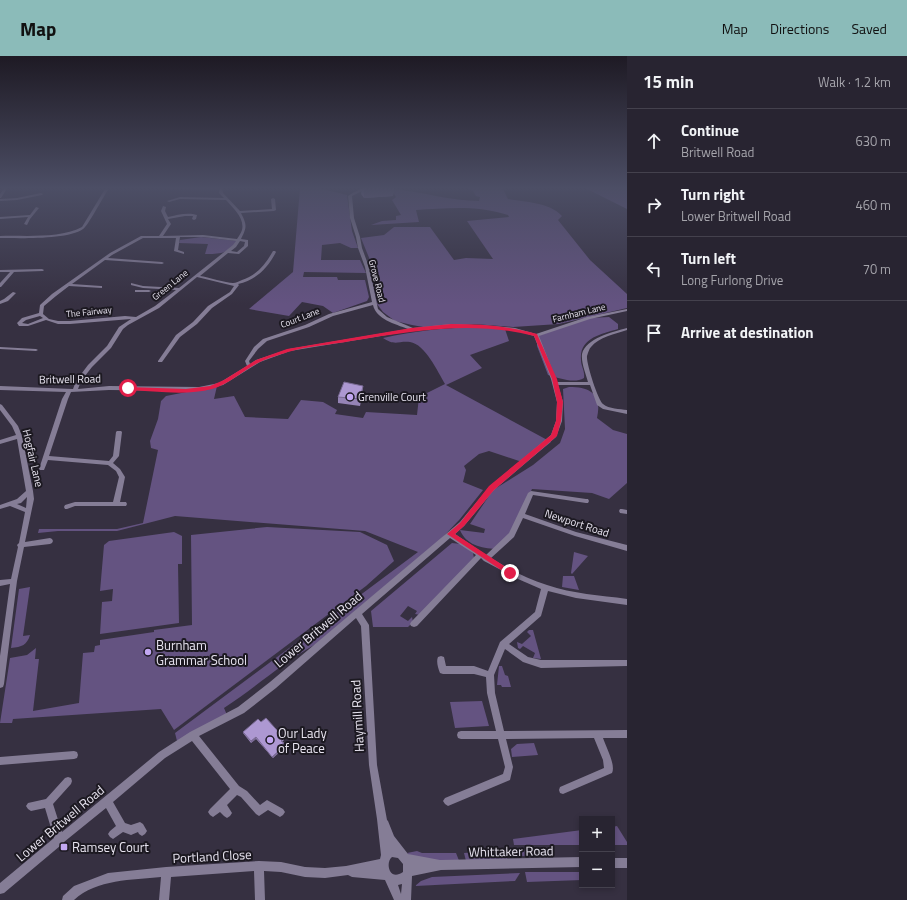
<!DOCTYPE html>
<meta charset="utf-8">
<style>
:root{--surface:#282431;--page:#302c39;--text:#f1f3f6;--muted:#a5a4ab;--line:#44414d;--accent:#8bbbb9}
body{margin:0;font-family:"Titillium Web",sans-serif;background:var(--page);color:var(--text)}
.controls{position:absolute;right:12px;bottom:12px;display:grid;overflow:hidden;border-radius:0px;box-shadow:0 2px 6px #0003}
.controls button{width:36px;height:36px;display:grid;place-items:center;padding:0;border:0;border-bottom:1px solid var(--line);background:var(--surface);color:var(--text);font:20px sans-serif}
.stop{position:absolute;width:12px;height:12px;margin:-9px;border:3px solid #e11d48;border-radius:50%;background:#fff}
.stop.end{background:#e11d48;border-color:#fff;box-shadow:0 1px 4px #0008}
.list{margin:0;padding:0;list-style:none}
h2{display:flex;justify-content:space-between;align-items:center;height:52px;margin:0;padding:0 16px;font-size:17px}
h2 small{font-size:13px;font-weight:400;color:var(--muted)}
.list li{display:grid;grid-template-columns:26px 1fr auto;gap:12px;align-items:center;box-sizing:border-box;height:64px;padding:0 16px;border-top:1px solid var(--line)}
.list b{display:block;font-size:15px;white-space:nowrap}
.list p{margin:0;font-size:13px;white-space:nowrap;color:var(--muted)}
.list em{font-size:13px;font-style:normal;color:var(--muted)}
.icon{flex:none;width:22px;height:22px;fill:none;stroke:currentColor;stroke-width:2;stroke-linecap:round;stroke-linejoin:round}
.map{position:relative;flex:none;width:627px;height:844px;overflow:hidden}
header{display:flex;align-items:center;gap:24px;box-sizing:border-box;height:56px;padding:0 20px;background:var(--accent);color:#111}
header strong{font-size:19px}
nav{display:flex;gap:22px;margin-inline-start:auto;font-size:14px}
main{display:flex}
aside{flex:1;background:var(--surface)}
.map>svg:first-child{display:block}
.green{fill:#645381}
.lines{fill:none;stroke-linecap:round;stroke-linejoin:round}
.minor{fill:#857d96;fill-rule:evenodd}
.wall{fill:#9583b5}
.shaded-wall{fill:#796a93}
.building{fill:#ad98d2;stroke:#796a93}
.route{fill:#e11d48}
.poi-dot{fill:#c2a7f2;stroke:#1c1921;stroke-width:1.5}
.labels{text-anchor:middle;stroke-width:4;stroke-linejoin:round;paint-order:stroke}
.far-street-label{font-size:9px;fill:#e8e4f0;stroke:#1c1921}
.street-label{font-size:11px;fill:#e8e4f0;stroke:#1c1921}
.poi-label{font-size:11px;fill:#e8e4f0;stroke:#1c1921;text-anchor:start}
.near-street-label{font-size:13px;fill:#e8e4f0;stroke:#1c1921}
.near-poi-label{font-size:13px;fill:#e8e4f0;stroke:#1c1921;text-anchor:start}
</style>
<header>
<strong>Map</strong>
<nav><a>Map</a><a>Directions</a><a>Saved</a></nav>
</header>
<main>
<div class="map">
<svg width="627" height="844" viewBox="0 0 627 844">
<rect width="100%" height="100%" fill="#363041"/>
<path class="green" d="M111,131H218V134Z
M466,131H502L508,143C525,146 549,146 562,160L558,164L590,204L627,238V252L559,268L513,271L474,268L423,271L412,269L395,265L383,256L377,248L369,214H374L361,182L384,179L394,171H430L454,204L466,202L493,203L467,165L509,161L508,159C478,149 447,152 416,154L419,166L371,169L382,165L396,164V160L401,159L392,144L396,141L392,134L395,133C423,136 451,145 479,145L480,141L476,140L473,135Z
M583,131H627V153Z
M300,132H319L347,139L352,175L358,192H351L340,187L322,189L321,204H360L366,217L304,216L303,221H337L338,224H365L369,241L367,245L333,257L323,250L302,246L289,260L249,253L293,216Z
M201,181L237,185C228,198 219,198 205,198L208,188L179,187L180,184Z
M609,261L618,268V273C601,278 579,282 581,304C581,310 585,315 584,322C574,328 559,322 548,319L537,290V280L590,262Z
M475,271L505,273L509,285L470,299L482,312L446,329L551,386L525,407L489,395L479,398L464,410L466,414L463,426L483,434L460,463L440,484L316,588C283,606 255,632 224,652L227,659L177,685L175,677L418,496L365,475L175,460L117,475H58L38,477L39,473H117L143,467L158,394L151,392L150,385L158,363L161,345L166,340L217,330L214,343L234,340L245,361L288,363L301,344L323,346L337,354L335,358L363,362L366,356L417,359L419,341L445,328C438,316 425,288 410,286C397,285 395,290 383,282C414,275 443,272 475,271Z
M569,331C592,331 602,339 597,362L613,374L627,378V427L609,443L592,437L532,433L509,480L496,493C481,492 466,489 460,474L484,477L485,473L470,468L493,434L533,409L560,387L565,373L563,333Z
M267,471L360,476L387,489L394,505L366,530L174,674L161,653L13,663L12,667H0L10,602L27,599L36,592L35,603H39L33,655L79,647L83,597L94,596L95,590L100,589V584L154,576V574L192,569L191,479Z
M174,476L182,480V508H178L179,567L100,578L102,546L112,545L113,533L100,535L104,489L109,485Z
M452,487L461,488L473,497L474,502L420,559L415,558L417,555L408,550L400,560L408,565L412,561L413,566L408,571H373L371,555Z
M574,496L588,500L572,518L571,517Z
M563,520H574L579,534L562,531Z
M30,531L23,580L30,579C27,589 22,591 11,592L19,533Z
M529,574H533L541,603L533,602L535,597L523,590L520,593L518,592L517,586L522,588L531,580L527,576Z
M499,610H502L505,619L508,620L511,631H502L501,629H497Z
M482,645L489,670L455,672L450,646Z
M534,687L538,699L512,701L511,693L517,688Z
M617,770L627,786V789H612V771Z
M582,774V789H514L513,783Z
M541,793L543,800H520V794Z
M503,794L508,804L466,805L464,797Z
M417,795L422,797H456L460,807L415,803L407,797Z
M525,816H582V824L527,826Z
M520,817L515,825L415,830L421,825L432,821Z"/>
<g class="lines">
<path class="minor" d="M5,131H8L1,142H0V138Z
M220,131H222L223,137L240,155L272,153L271,143L273,142L275,143L276,154L274,155L241,157C247,169 247,171 241,183L248,184V190L239,198L228,197L200,220C208,221 226,227 233,227C236,227 239,225 242,224C257,219 265,209 273,195H275L276,196C268,212 256,224 238,228L239,229L232,238L212,252L197,268L180,281L162,306H158V305L176,279L193,266L208,250L230,236L234,230L197,221L159,252L128,269L123,273L111,292L92,311L81,325L78,333L109,330L199,331L219,327L247,310L245,305L254,291L263,283L305,269L329,258L372,246L365,211L358,192L356,181L350,162L348,140C357,134 366,130 377,131L362,135L352,140L354,162L360,181L362,192L369,211L378,253L387,261L413,272L451,268L482,269L515,272L536,278L587,261L627,253V255L590,263L539,280L557,326H588C586,318 581,307 582,298C586,282 613,276 627,272V274C615,278 599,281 591,291C589,293 588,297 587,300C586,307 598,344 603,348C609,353 620,353 627,354V358L603,353L597,349L590,329H558L563,346L562,365L556,381L494,434L464,470L455,478L486,499L509,477L528,437L531,435L586,443H588L589,445L588,447H586L533,439L525,458L576,476L627,489V495L575,480L523,462L514,481L491,502C509,513 527,523 547,529C573,538 600,539 627,543V549L576,542L548,535L541,560L509,588L528,601L541,604H627V610L541,612L523,606L505,593L494,619L495,637L504,675L627,674V682H603C606,691 616,709 612,717L563,738L560,737L559,734L560,731L604,712L603,704L594,682L506,683L513,711L510,724L448,750L445,748L443,745L445,742L503,718L505,711L498,683H461L458,682L457,679L458,676L461,675H496L487,637L486,621L474,618H443L440,617C438,612 436,605 438,601L441,600L444,601L446,610H474L488,615L500,586L535,556L541,533L518,523L484,505L481,502L417,570L414,571L411,570L410,568L411,566L476,499L450,482L362,558L369,569L377,709L387,764L388,765L394,780L408,798L440,804L582,801V811L441,814L412,820L411,844H394L385,824L352,821L348,819L325,822L305,821L281,816L264,815L265,844H255L254,815L171,821L169,844H159L161,821C132,824 97,823 74,844H62L63,840L74,830L108,817L166,811L259,805L281,806L305,811L325,812L346,810L380,803L381,799L377,763L369,709L361,570L356,562L276,632L244,657L199,680L239,730L247,735L260,749L267,744L283,753L285,756L283,759L280,761L268,754L259,760L256,758L241,741L237,739L227,749L232,757L230,760L227,762L224,760L220,756L213,761L210,759L208,756L210,753L230,733L192,685L165,702L113,746L125,767L131,769L140,766L143,768L147,775L145,778L142,780L139,778L138,776L131,779L123,776L113,783L110,781L108,778L110,775L116,770L106,752L64,786L63,788L60,790L4,837L0,838V827L54,782L45,752L31,755L28,753L26,750L28,747L46,743L65,722L68,721L71,722L72,725L71,728L53,748L62,776L159,696L190,676L238,651L270,626L460,466L490,430L551,379L556,365L557,346L551,323L534,280L515,274L482,271L451,270L411,275L290,295L260,306L223,329L199,335L109,334L71,336L68,343L49,400L109,405L113,400L116,376L117,375H121L122,376L119,400L113,407L120,413L125,421L120,446H126L127,448L126,450H75L67,453H65L64,451L65,449L75,446H113L119,421L116,415L108,409L48,404L44,414H40L39,413L62,343L66,336L0,334V330L73,333L76,325L88,309L107,290L119,271L131,263L70,268H58L46,264L28,270H19L17,267L22,262L39,257L40,249L52,238L110,197L141,180H159L167,168L161,155L163,150L166,151L165,155L168,161C177,159 188,156 197,159L196,163L194,164L192,163L193,160H185L168,163L171,168L163,180L203,179L237,183C239,180 241,177 242,174C245,162 233,152 226,144L180,143L169,146L167,145L180,141L224,142L219,137ZM180,181H203L236,185L233,189L179,232L143,230L131,227V229L143,232L176,234L155,250L136,261L125,260L70,265H58L49,263L43,258L44,250L56,240L69,230L102,232V230H101L72,228L105,204L162,208L164,207L162,206L108,202L112,199L143,182H176L174,195L184,198V196L178,194ZM240,185L245,186L244,190L237,196L231,195L236,191ZM373,249C376,263 395,268 408,273L289,293L256,304L250,308L249,305L258,293L267,285L309,271L333,260ZM40,260L43,262L28,268L22,267L26,264ZM392,801L398,802L403,808V816C389,826 385,806 392,801ZM402,828L401,838L398,829Z
M105,133L108,134C103,141 88,170 83,173C68,184 19,182 0,182V180C25,179 59,183 82,171Z
M41,137L43,138L42,139L17,144L0,145V143L17,142Z
M36,151L39,152L30,163L27,169L24,168L28,161L0,163V161L30,159Z
M42,213L44,214L43,215L14,216L1,231H0V227L10,216H0V214Z
M135,234H149L151,235L149,236H135Z
M13,236L16,237L8,245L0,248V245L4,243Z
M0,291L36,293L38,294L36,295L0,293Z
M0,348L2,349L18,370L22,380L33,435L34,443L25,486L50,482L52,483L53,485L52,487L50,488L24,491L17,525L4,628L3,631L0,632V600L10,528L0,530V524L11,523L18,491L17,489L19,487L25,456L10,450L0,453V449L17,443L26,435L17,383L0,388V384L16,379L12,370L0,354ZM27,441L26,452L17,448L21,447Z
M620,453H622L627,454V458L620,457L619,455Z
M74,695L77,696L78,699L77,702L74,703L0,709V701Z
M612,802H627V812H612Z"/>
</g>
<path class="wall" d="M362,131H394L393,140L364,142L361,138Z
M363,330L362,336L360,350L338,347V341Z
M261,666L284,682V684L282,686L284,689L282,691L283,693L273,702L256,683L251,687L243,677V676Z"/>
<path class="shaded-wall" d="M378,131H394L393,140L364,142V132Z
M363,330L362,336L360,350V343Z
M256,681V683L251,687V685Z
M283,691V693L273,702L272,701Z"/>
<path class="building" d="M363,131H378L364,132Z
M344,326L363,330L360,343L338,341Z
M266,662L284,682L281,685L284,687L281,689L283,691L272,701L256,681L251,685L243,676L258,663L261,666Z"/>
<linearGradient id="sky" x2="0" y2="1"><stop stop-color="#1e1a24"/><stop offset="0.53" stop-color="#4c4e65"/><stop offset="1" stop-color="#4c4e65" stop-opacity="0"/></linearGradient>
<rect width="627" height="249" fill="url(#sky)"/>
<path class="route" d="M451,268C481,268 509,270 537,278L557,323L563,346L561,365L557,380L494,434L464,470L455,478L512,515V519L510,520L447,478L460,467L489,430L551,379L556,365L557,346L552,323L534,280C472,264 412,275 351,285C330,289 308,290 288,296C279,299 268,302 260,306C243,314 230,328 212,333C186,340 155,335 128,334L125,332L128,331L186,333L210,330L224,324L256,304L287,293L411,272Z"/>
<g class="poi-dot">
<circle cx="350" cy="341" r="4"/>
<circle cx="148" cy="596" r="4"/>
<circle cx="270" cy="684" r="4"/>
<rect x="60" y="787" width="8" height="8" rx="2"/>
</g>
<g class="labels">
<g class="far-street-label">
<text transform="translate(377 225) rotate(76)" y="3">Grove Road</text>
<text transform="translate(170 229) rotate(-39)" y="3">Green Lane</text>
<text transform="translate(89 256) rotate(-6)" y="3">The Fairway</text>
<text transform="translate(579 257) rotate(-14)" y="3">Farnham Lane</text>
<text transform="translate(300 262) rotate(-21)" y="3">Court Lane</text>
</g>
<g class="street-label">
<text transform="translate(70 323) rotate(-1)" y="4">Britwell Road</text>
<text transform="translate(33 402) rotate(77)" y="4">Hogfair Lane</text>
<text transform="translate(577 467) rotate(18)" y="4">Newport Road</text>
</g>
<g class="poi-label">
<text x="358" y="345">Grenville Court</text>
</g>
<g class="near-street-label">
<text transform="translate(318 573) rotate(-40)" y="5">Lower Britwell Road</text>
<text transform="translate(357 660) rotate(-93)" y="5">Haymill Road</text>
<text transform="translate(60 767) rotate(-40)" y="5">Lower Britwell Road</text>
<text transform="translate(511 795) rotate(-1)" y="5">Whittaker Road</text>
<text transform="translate(212 800) rotate(-3)" y="5">Portland Close</text>
</g>
<g class="near-poi-label">
<text x="156" y="594">Burnham<tspan x="156" dy="15">Grammar School</tspan></text>
<text x="278" y="682">Our Lady<tspan x="278" dy="15">of Peace</tspan></text>
<text x="72" y="796">Ramsey Court</text>
</g>
</g>
</svg>
<div class="controls">
<button>+</button>
<button>−</button>
</div>
<div class="stop" style="left:128px;top:332px"></div>
<div class="stop end" style="left:510px;top:517px"></div>
</div>
<aside>
<h2>15 min<small>Walk · 1.2 km</small></h2>
<ul class="list">
<li><svg class="icon" aria-label="ahead" viewBox="0 0 24 24"><path d="M12 20V5M6 11l6-6 6 6"/></svg><div><b>Continue</b><p>Britwell Road</p></div><em>630 m</em></li>
<li><svg class="icon" aria-label="right" viewBox="0 0 24 24"><path d="M7 20v-9h11M14 6l5 5-5 5"/></svg><div><b>Turn right</b><p>Lower Britwell Road</p></div><em>460 m</em></li>
<li><svg class="icon" aria-label="left" viewBox="0 0 24 24"><path d="M17 20v-9H6M10 6l-5 5 5 5"/></svg><div><b>Turn left</b><p>Long Furlong Drive</p></div><em>70 m</em></li>
<li><svg class="icon" aria-label="arrive" viewBox="0 0 24 24"><path d="M6 21V4h12l-3 4 3 4H6"/></svg><div><b>Arrive at destination</b></div></li>
</ul>
</aside>
</main>
